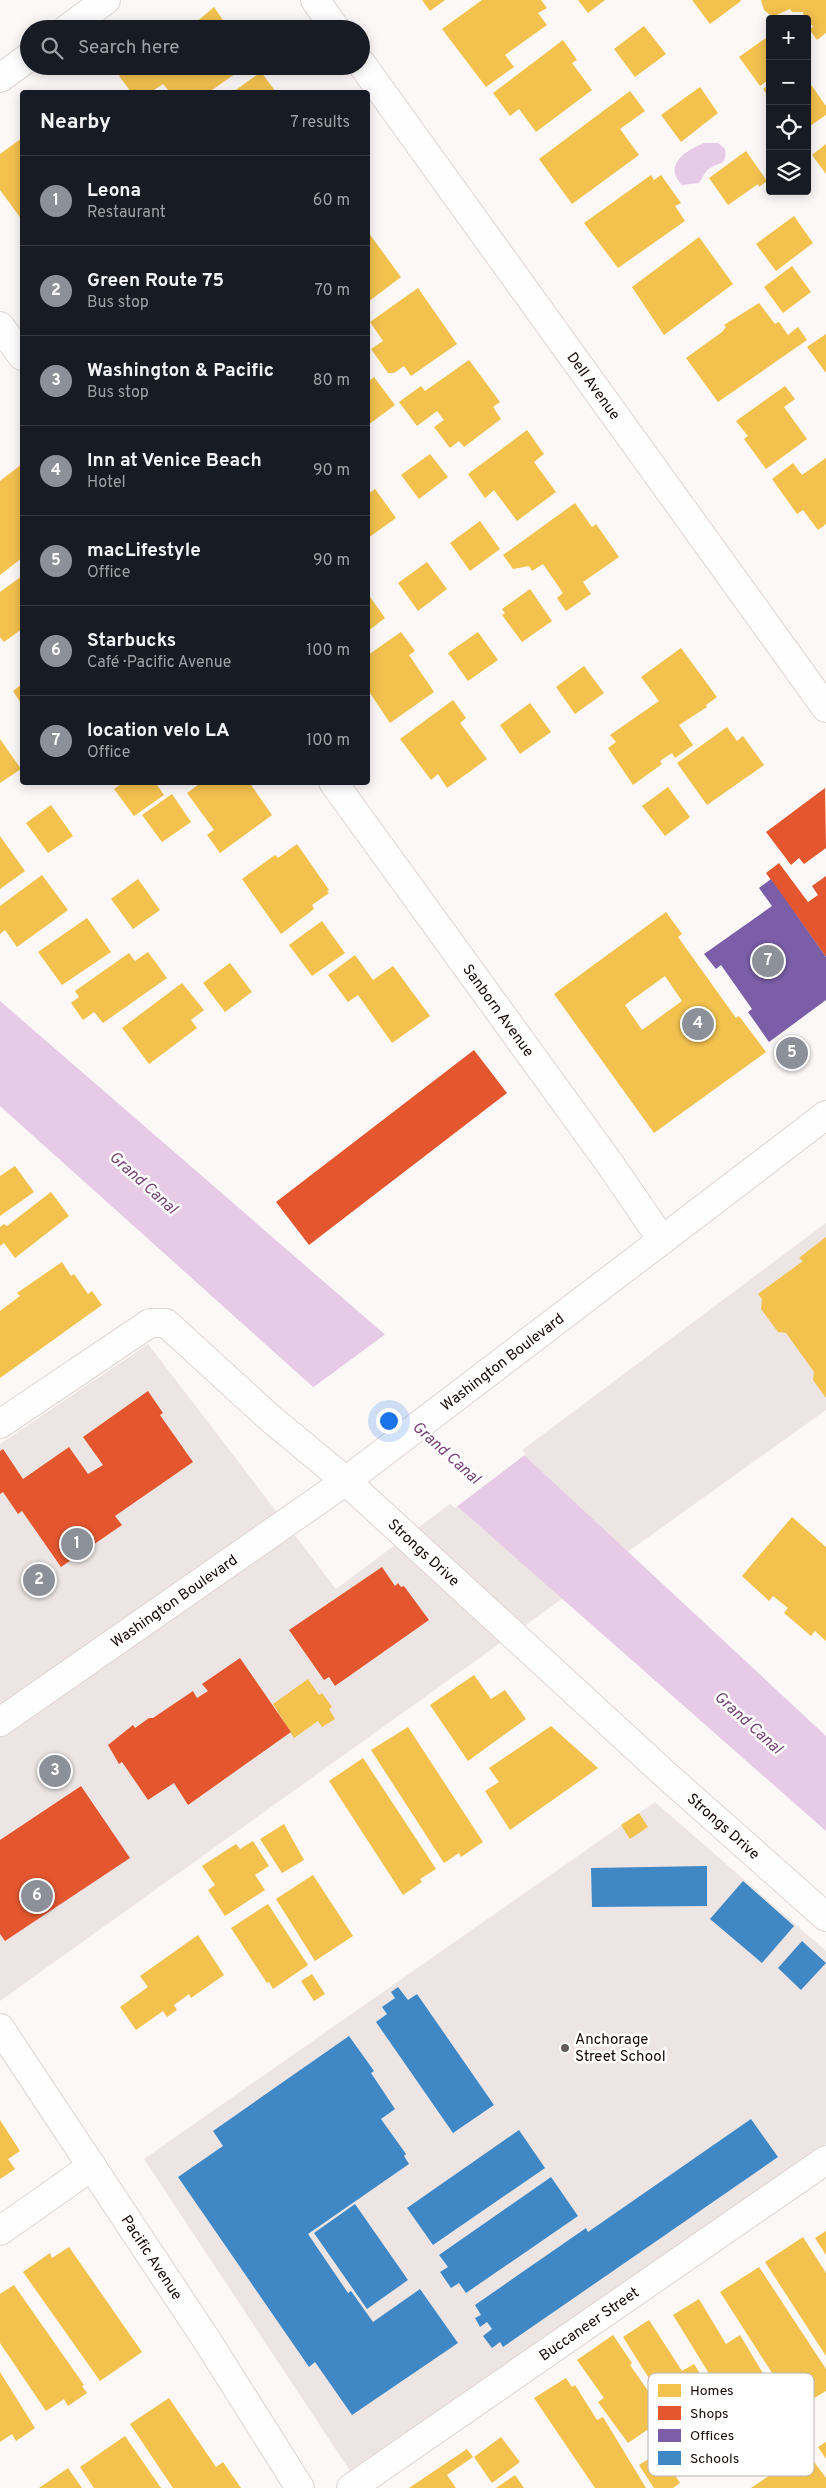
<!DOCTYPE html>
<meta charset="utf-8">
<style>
:root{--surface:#171b24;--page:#20242c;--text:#f1f3f6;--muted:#9ea1a6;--line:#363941;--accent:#8c9099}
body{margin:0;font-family:Overpass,sans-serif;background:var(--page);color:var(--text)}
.controls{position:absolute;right:15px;top:15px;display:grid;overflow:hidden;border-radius:5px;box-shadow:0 2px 12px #0003}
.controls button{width:45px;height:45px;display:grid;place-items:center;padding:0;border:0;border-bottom:1px solid var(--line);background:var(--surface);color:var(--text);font:25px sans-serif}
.you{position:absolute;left:388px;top:1420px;width:18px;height:18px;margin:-12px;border:4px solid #fff;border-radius:50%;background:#1a73e8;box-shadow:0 0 0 8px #1a73e833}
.badge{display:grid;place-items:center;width:32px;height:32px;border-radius:50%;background:var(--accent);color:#fff;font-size:16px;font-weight:700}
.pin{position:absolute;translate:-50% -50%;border:2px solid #fff;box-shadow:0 1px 5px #0006}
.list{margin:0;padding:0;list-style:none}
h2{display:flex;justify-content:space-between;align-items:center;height:65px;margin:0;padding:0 20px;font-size:21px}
h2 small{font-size:16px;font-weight:400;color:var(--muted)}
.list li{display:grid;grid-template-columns:32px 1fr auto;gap:15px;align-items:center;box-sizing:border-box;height:90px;padding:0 20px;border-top:1px solid var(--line)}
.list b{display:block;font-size:19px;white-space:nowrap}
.list p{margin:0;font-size:16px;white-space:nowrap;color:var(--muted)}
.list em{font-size:16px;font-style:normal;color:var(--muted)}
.icon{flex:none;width:28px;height:28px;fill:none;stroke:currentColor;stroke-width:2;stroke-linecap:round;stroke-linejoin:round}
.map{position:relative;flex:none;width:826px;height:2488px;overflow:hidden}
.search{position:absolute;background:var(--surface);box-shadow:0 2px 12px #0003;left:20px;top:20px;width:350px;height:55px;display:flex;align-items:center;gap:12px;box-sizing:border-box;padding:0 18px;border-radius:28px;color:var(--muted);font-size:19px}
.panel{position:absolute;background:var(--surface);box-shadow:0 2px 12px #0003;left:20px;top:90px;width:350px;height:695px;border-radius:5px}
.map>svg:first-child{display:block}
.built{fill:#ece5e4}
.water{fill:#e6cae6}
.pier{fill:#fcf8f7}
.homes{fill:#f2c14e;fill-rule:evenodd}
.shops{fill:#e4572e}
.offices{fill:#7b5ea7}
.schools{fill:#3f88c5}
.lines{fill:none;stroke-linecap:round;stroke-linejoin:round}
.minor-casing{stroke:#ded5d3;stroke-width:30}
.major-casing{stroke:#ded5d3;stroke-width:30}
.minor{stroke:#fffefe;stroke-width:28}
.major{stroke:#fffefe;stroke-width:28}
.poi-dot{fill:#655d5b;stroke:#fff;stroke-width:2}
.labels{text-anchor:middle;stroke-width:5;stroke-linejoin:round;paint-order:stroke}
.street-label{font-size:15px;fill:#140907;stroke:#fff}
.poi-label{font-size:15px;fill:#140907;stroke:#fff;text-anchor:start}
.water-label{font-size:16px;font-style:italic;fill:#744376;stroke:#fff}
.key{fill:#fff;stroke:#b8b5b5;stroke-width:1}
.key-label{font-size:14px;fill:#140907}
</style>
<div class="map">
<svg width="826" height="2488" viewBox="0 0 826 2488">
<rect width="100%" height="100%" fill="#fcf8f7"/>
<path class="built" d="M826,1223V1410L0,2001V1444L148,1344L336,1589Z
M655,1802L826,1951V2144L352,2474L144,2159Z"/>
<path class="water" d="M704,143H718L725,149C727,167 719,161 709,169C705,171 702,179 699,183L682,185C662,165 687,150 704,143Z
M0,1001L525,1456L826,1736V1831L465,1513L312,1386L0,1106Z"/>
<path class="pier" d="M387,1333L526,1454L455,1508L311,1389Z"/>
<path class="homes" d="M422,0H445L430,11Z
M482,0H541L547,8L538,13L547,25L505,55L514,67L486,87L442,29Z
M578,0H605L588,13Z
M692,0H740L741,1L710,24Z
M761,0H826V33L817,40L809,29L813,27L807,18H804L803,12H792L790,9L774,16L769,14L764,10Z
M214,7L229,29H186L200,19Z
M644,26L666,54L635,77L614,49Z
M770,35V79L760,86L739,57Z
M563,40L577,60L572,63L592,90L536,132L519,109L510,116L493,93Z
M133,66H244L245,67L209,92L203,90L200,92H170L163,84L151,92H131L119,76Z
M261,72L276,92H233Z
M807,79L826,106V115L807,128Z
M770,84V99L763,89Z
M700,87L718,113L681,142L661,115Z
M630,91L645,111L620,129L639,155L572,204L539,159Z
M22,138V220L0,190V154Z
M826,144V174L812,155Z
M746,151L767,181L759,187L758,184L728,205L709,178Z
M651,175L654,180L661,175L681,203L675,206L685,221L618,268L584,223Z
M794,216L813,243L776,271L756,244Z
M368,232L401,277L368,302Z
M699,237L733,284L664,335L632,287Z
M792,266L811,292L783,313L764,287Z
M418,288L457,344L411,376L404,366L394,373H388L371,349L383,341L370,322Z
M759,303L775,324L779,322L788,335L798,327L807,340L718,402L686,358L722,332L726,327L724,325Z
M826,334V373L807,347Z
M469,360L500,402L493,407L501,419L464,447L459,441L450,448L434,427L444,420L437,411L417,426L399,402L421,386L425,391Z
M374,377L395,405L368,425V382Z
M785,386L795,399L784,407L807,439L766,469L744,439L748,436L736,421Z
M527,430L544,454L534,462L556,492L517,521L494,490L485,498L468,474Z
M430,454L448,477L419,499L401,475Z
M826,458V524L818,530L803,510L797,514L772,479L793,463L802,475Z
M22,464V558L0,575V481Z
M375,489L396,518L368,538V494Z
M575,503L592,527L596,524L619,557L583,582L591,594L566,611L557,598L563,593L543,564L532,571L529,566L513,569L503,555Z
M480,521L500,549L470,571L450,543Z
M427,562L447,589L418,611L398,583Z
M22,576V629L4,642L0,637V592Z
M530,589L552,621L522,642L502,615L505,613L502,609Z
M368,594L385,618L368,631Z
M401,632L415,651L409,655L434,692L390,723L368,690V655Z
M478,632L498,660L468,681L448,653Z
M681,648L717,697L706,705L707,707L679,725L693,745L675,758L672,753L660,761L662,764L633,785L608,748L616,742L610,735L659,701L641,677Z
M584,666L604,693L575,714L556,687Z
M22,684V705L13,691Z
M453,700L466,718L460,723L487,759L447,788L438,774L431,780L400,739Z
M530,703L551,732L520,754L500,725Z
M727,727L737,741L743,736L764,765L707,805L677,763Z
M0,739L21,769L0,783Z
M124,782H155L164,795L134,816L114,789Z
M202,782H249L272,815L220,853L207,835L214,830L187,793Z
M668,787L690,817L665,836L642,806Z
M172,794L191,822L162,842L142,815Z
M51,805L73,836L48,853L26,823Z
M0,836L25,871L0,889Z
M297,844L329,890L327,891L329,893L312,905L314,909L281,934L242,879L275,855L278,858Z
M42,875L68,910L17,947L5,930L0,934V906Z
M138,879L160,910L133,929L111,899Z
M666,912L682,934L678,937L736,1018L739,1016L766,1052L654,1133L554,994ZM665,976L682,1001L642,1030L625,1005Z
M87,918L111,952L62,985L38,952Z
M322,921L345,953L312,976L289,945Z
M148,952L167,978L103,1023L94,1012L83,1020L71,1003L79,997L75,991L129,953L135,961Z
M355,955L373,980L393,966L430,1016L392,1043L358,995L348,1002L328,975Z
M230,963L252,992L225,1012L203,983Z
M182,983L204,1010L191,1020L197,1028L149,1064L122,1028Z
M15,1166L34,1192L0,1216V1176Z
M51,1192L69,1216L15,1258L4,1243L0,1246V1227L4,1224L7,1226Z
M826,1237V1398L813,1380L814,1372L786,1333L778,1332L761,1309L762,1299L758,1294L803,1261L799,1258Z
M62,1262L71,1276L74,1274L88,1294L92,1291L102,1305L0,1378V1311L20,1296L17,1293Z
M792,1517L826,1547V1641L815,1631L811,1636L784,1613L788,1608L773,1596L769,1601L742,1576Z
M474,1675L491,1699L505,1690L526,1719L468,1761L430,1705Z
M308,1679L319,1695L322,1693L332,1707L329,1709L335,1719L322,1727L318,1721L294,1738L273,1704Z
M551,1726L598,1768L510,1830L485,1791L499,1782L489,1768Z
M408,1727L483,1842L461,1857L459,1853L444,1863L371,1750Z
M363,1758L436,1869L420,1879L422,1882L403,1895L329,1781Z
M639,1813L648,1827L630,1839L621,1825Z
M284,1824L304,1860L282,1873L260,1839Z
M253,1841L269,1866L255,1875L265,1890L225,1916L208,1890L215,1885L202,1866L236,1844L240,1849Z
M313,1875L353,1936L315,1961L276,1899Z
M268,1904L308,1965L273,1989L269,1982L267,1983L231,1928Z
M198,1935L224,1975L191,1998L189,1994L174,2005L177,2010L167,2017L163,2011L136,2030L120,2007L148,1987L140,1976Z
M312,1974L325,1994L314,2001L301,1981Z
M0,2120L20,2151L8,2159L15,2169L0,2179Z
M826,2231V2255L815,2238Z
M803,2237L826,2273V2356L765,2262Z
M69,2247L142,2352L100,2381L23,2272L50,2253L52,2258Z
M759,2267L826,2369V2391L801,2406L798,2400L792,2404L720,2292Z
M14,2285L84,2385L82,2386L87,2393L68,2406L64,2399L46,2411L0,2343V2294Z
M699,2299L726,2344L740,2335L767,2380L755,2387L772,2415L745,2432L673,2315Z
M649,2320L682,2371L694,2364L729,2420L727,2422L737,2438L701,2461L623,2337Z
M613,2335L632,2363L630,2365L669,2421L651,2434L647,2430L628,2443L598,2402L604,2398L577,2360Z
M0,2372L35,2428L16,2441L12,2434L0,2442Z
M566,2378L572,2387L575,2385L597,2420L603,2417L646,2488H595L534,2398Z
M169,2398L216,2467L223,2462L241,2488H173L130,2424Z
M125,2436L161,2488H94L80,2467Z
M501,2437L520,2462L492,2483L474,2457Z
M826,2442V2459L818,2447Z
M467,2449L473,2457L447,2475L456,2488H409Z
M806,2451L826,2478V2488H751Z
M660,2452L680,2483L673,2488H654L639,2465Z
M68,2468L82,2488H39Z
M515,2475L524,2488H496Z"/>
<path class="shops" d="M825,788L826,848L804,864L799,858L791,865L766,832Z
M779,863L808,902L818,895L812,886L826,876V957L766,873Z
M474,1050L507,1093L309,1245L276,1202Z
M148,1391L163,1413L160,1415L193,1462L115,1516L122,1525L61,1567L22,1511L18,1514L3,1492L0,1494V1451L3,1449L23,1479L69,1447L88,1474L103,1465L83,1437Z
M382,1567L395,1586L398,1583L401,1587L404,1586L429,1620L335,1686L329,1677L324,1680L289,1630Z
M240,1658L291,1732L188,1805L174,1783L148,1800L122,1762L119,1764L108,1745L133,1725L135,1728L149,1718H153L193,1691L197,1698L208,1691L202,1684Z
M81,1786L130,1858L5,1941L0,1934V1840Z"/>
<path class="offices" d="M771,879L826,957V1000L769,1042L748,1012L752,1009L721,965L716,969L704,954L772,906L759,888Z"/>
<path class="schools" d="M707,1866V1906L592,1907L591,1868Z
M743,1881L794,1926L762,1963L710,1919Z
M802,1941L826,1963L801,1990L778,1968Z
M398,1987L408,2000L417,1994L494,2105L453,2133L376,2022L387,2014L382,2007L395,1998L391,1992Z
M349,2036L374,2071L371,2073L395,2109L381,2119L406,2154L404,2156L409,2164L308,2234L348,2293L351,2291L373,2322L420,2289L458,2343L352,2415L315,2362L309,2367L178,2177L223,2146L213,2131Z
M751,2119L778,2157L503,2347L500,2342L492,2348L483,2336L492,2329L487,2322L480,2327L475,2318L481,2315L475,2305L586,2228L588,2232Z
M519,2130L545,2168L433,2245L407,2208Z
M551,2177L578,2216L466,2293L459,2283L451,2288L440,2272L448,2267L439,2255Z
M355,2204L408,2280L367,2309L314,2233Z"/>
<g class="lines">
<defs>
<g id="minor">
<path d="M315,0L336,29"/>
<path d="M67,29L106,0"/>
<path id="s1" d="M361,63L826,708"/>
<path d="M0,78L29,57"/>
<path d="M0,326L22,356"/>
<path id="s2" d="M333,782L610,1164L662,1240"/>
<path id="s3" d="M0,1424L150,1323H166L270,1418L346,1481L667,1776L826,1917"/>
<path id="s4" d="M0,2028L208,2342L300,2488"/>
<path d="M0,2231L92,2166"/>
<path id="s5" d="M351,2488L826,2160"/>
</g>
<g id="major">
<path id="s6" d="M0,1722L346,1481L826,1115"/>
</g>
</defs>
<use href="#minor" class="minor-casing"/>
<use href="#major" class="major-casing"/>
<use href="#minor" class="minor"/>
<use href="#major" class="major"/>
</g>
<circle class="poi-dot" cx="565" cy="2048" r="5"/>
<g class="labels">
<g class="street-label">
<text dy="5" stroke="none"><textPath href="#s1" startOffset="398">Dell Avenue</textPath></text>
<text dy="5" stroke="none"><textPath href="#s2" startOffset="282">Sanborn Avenue</textPath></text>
<text dy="5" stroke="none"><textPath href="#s6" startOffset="618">Washington Boulevard</textPath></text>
<text dy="5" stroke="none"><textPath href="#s3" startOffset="542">Strongs Drive</textPath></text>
<text dy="5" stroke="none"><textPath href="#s6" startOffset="212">Washington Boulevard</textPath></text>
<text dy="5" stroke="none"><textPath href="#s3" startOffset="948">Strongs Drive</textPath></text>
<text dy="5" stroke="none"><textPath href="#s4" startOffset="275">Pacific Avenue</textPath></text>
<text dy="5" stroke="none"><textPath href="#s5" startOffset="289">Buccaneer Street</textPath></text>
</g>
<g class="poi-label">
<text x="575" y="2044">Anchorage<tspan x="575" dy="17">Street School</tspan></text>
</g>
<g class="water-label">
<text transform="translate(144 1182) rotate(42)" y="6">Grand Canal</text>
<text transform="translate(447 1452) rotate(42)" y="6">Grand Canal</text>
<text transform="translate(749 1722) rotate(42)" y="6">Grand Canal</text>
</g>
</g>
<rect x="648" y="2373" width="166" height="103" rx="8" class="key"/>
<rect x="658" y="2384" width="23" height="13" fill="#f2c14e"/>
<rect x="658" y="2406" width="23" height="14" fill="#e4572e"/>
<rect x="658" y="2429" width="23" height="13" fill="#7b5ea7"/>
<rect x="658" y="2451" width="23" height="14" fill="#3f88c5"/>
<g class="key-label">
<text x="690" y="2395">Homes</text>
<text x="690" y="2418">Shops</text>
<text x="690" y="2440">Offices</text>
<text x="690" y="2463">Schools</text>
</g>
</svg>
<div class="controls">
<button>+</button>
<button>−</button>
<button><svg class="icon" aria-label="locate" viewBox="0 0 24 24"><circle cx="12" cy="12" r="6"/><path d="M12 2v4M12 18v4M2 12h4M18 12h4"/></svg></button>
<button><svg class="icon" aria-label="layers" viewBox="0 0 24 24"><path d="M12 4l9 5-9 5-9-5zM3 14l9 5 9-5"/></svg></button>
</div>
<div class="you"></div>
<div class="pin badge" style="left:77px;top:1544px">1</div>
<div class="pin badge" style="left:39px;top:1580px">2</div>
<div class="pin badge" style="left:55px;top:1771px">3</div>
<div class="pin badge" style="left:698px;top:1024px">4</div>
<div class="pin badge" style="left:792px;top:1053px">5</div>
<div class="pin badge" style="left:37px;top:1896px">6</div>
<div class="pin badge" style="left:768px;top:961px">7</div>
<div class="search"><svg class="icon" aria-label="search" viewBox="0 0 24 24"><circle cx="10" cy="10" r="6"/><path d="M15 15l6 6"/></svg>Search here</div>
<section class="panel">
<h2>Nearby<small>7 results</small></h2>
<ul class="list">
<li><span class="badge">1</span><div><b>Leona</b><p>Restaurant</p></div><em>60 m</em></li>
<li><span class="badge">2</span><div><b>Green Route 75</b><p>Bus stop</p></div><em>70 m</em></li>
<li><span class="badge">3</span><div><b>Washington &amp; Pacific</b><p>Bus stop</p></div><em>80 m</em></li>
<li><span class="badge">4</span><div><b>Inn at Venice Beach</b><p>Hotel</p></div><em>90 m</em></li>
<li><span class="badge">5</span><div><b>macLifestyle</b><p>Office</p></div><em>90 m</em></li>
<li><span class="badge">6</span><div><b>Starbucks</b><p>Café · Pacific Avenue</p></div><em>100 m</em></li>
<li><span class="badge">7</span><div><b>location velo LA</b><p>Office</p></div><em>100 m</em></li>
</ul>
</section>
</div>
